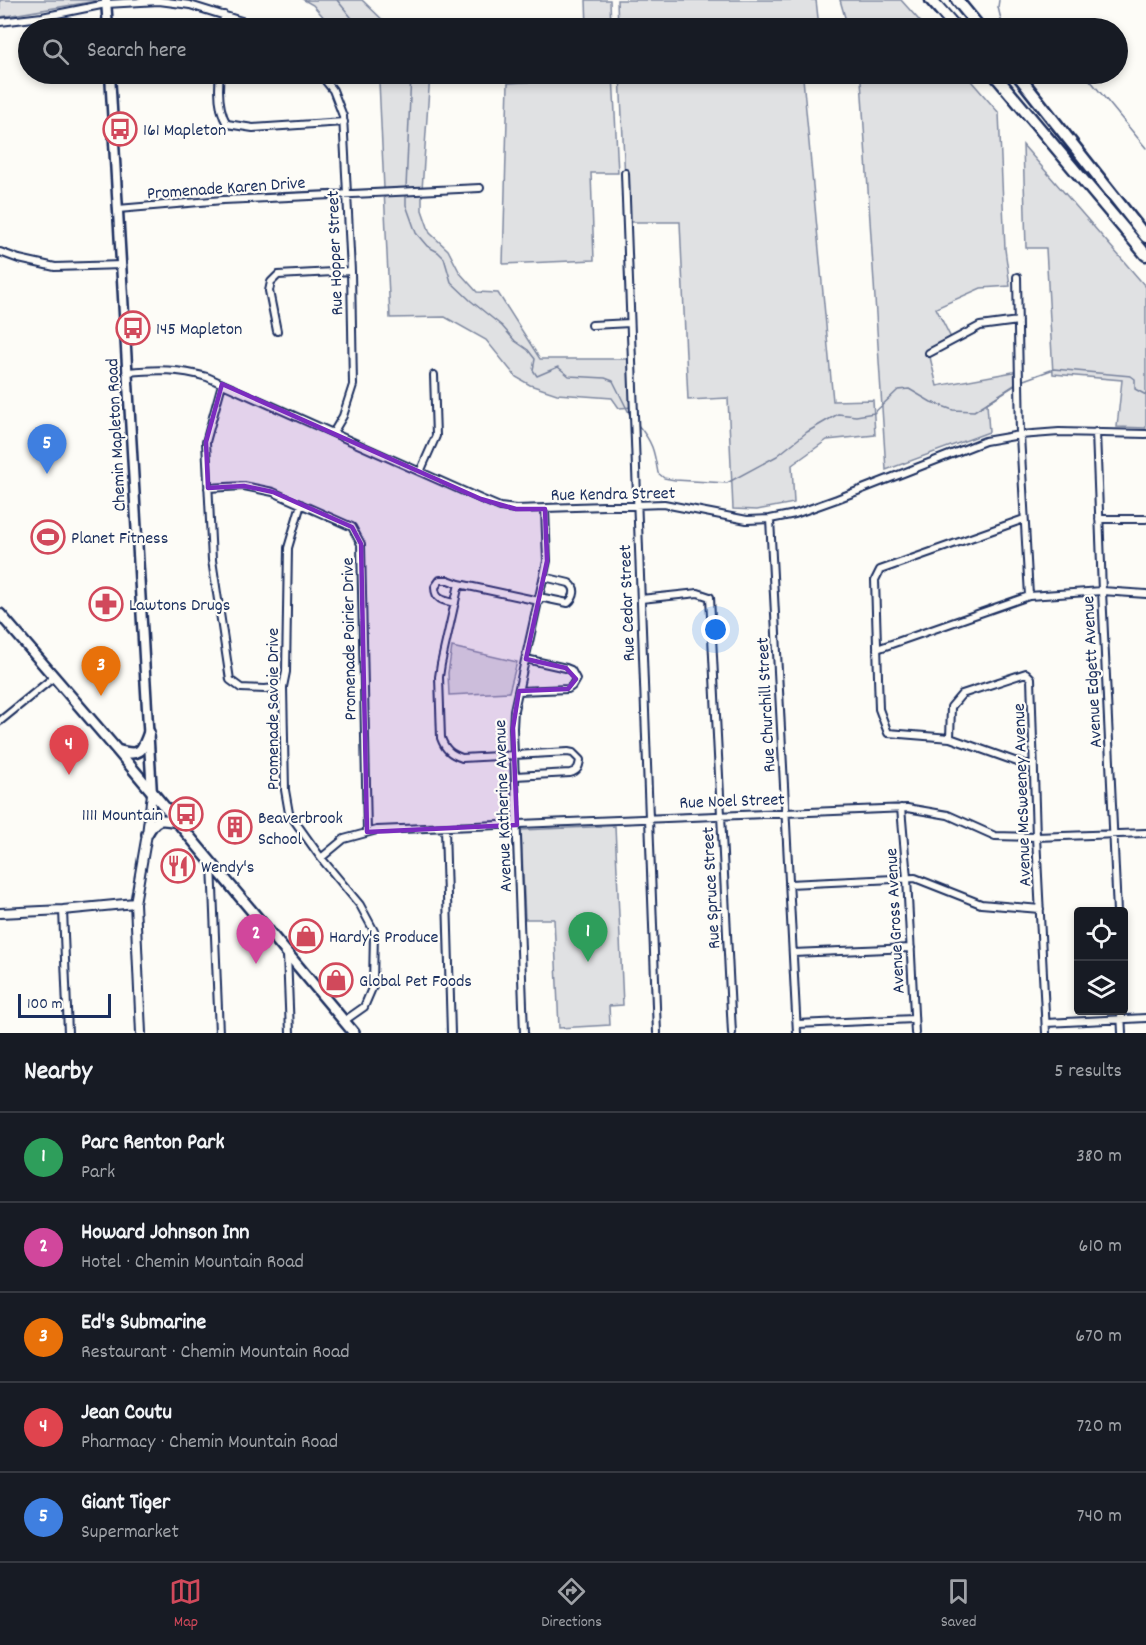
<!DOCTYPE html>
<meta charset="utf-8">
<style>
:root{--surface:#171b24;--page:#242831;--text:#f1f3f6;--muted:#9ea1a6;--line:#363941;--accent:#d1495b}
body{margin:0;font-family:Dekko,sans-serif;background:var(--page);color:var(--text)}
.controls{position:absolute;right:18px;bottom:18px;display:grid;overflow:hidden;border-radius:6px;box-shadow:0 3px 9px #0003}
.controls button{width:54px;height:54px;display:grid;place-items:center;padding:0;border:0;border-bottom:2px solid var(--line);background:var(--surface);color:var(--text);font:30px sans-serif}
.scale{position:absolute;left:18px;bottom:15px;width:93px;box-sizing:border-box;padding-left:6px;border:3px solid #1b2f5e;border-top:0;font-size:16px;line-height:21px;white-space:nowrap;color:#1b2f5e;-webkit-text-stroke:4px #fdfcf7;paint-order:stroke}
.you{position:absolute;left:716px;top:630px;width:21px;height:21px;margin:-15px;border:4px solid #fff;border-radius:50%;background:#1a73e8;box-shadow:0 0 0 9px #1a73e833}
.badge{display:grid;place-items:center;width:39px;height:39px;border-radius:50%;background:var(--accent);color:#fff;font-size:20px;font-weight:700}
.pin{position:absolute;translate:-50% -50px;filter:drop-shadow(0 2px 3px #0008)}
.pin::after{content:'';position:absolute;top:32px;width:21px;height:18px;background:inherit;clip-path:polygon(0 0,100% 0,50% 100%)}
.list{margin:0;padding:0;list-style:none}
h2{display:flex;justify-content:space-between;align-items:center;height:78px;margin:0;padding:0 24px;font-size:26px}
h2 small{font-size:20px;font-weight:400;color:var(--muted)}
.list li{display:grid;grid-template-columns:39px 1fr auto;gap:18px;align-items:center;box-sizing:border-box;height:90px;padding:0 24px;border-top:2px solid var(--line)}
.list b{display:block;font-size:22px;white-space:nowrap}
.list p{margin:0;font-size:20px;white-space:nowrap;color:var(--muted)}
.list em{font-size:20px;font-style:normal;color:var(--muted)}
.icon{flex:none;width:33px;height:33px;fill:none;stroke:currentColor;stroke-width:2;stroke-linecap:round;stroke-linejoin:round}
.map{position:relative;flex:none;width:1146px;height:1033px;overflow:hidden}
.search{position:absolute;background:var(--surface);box-shadow:0 3px 9px #0003;left:18px;right:18px;top:18px;height:66px;display:flex;align-items:center;gap:15px;box-sizing:border-box;padding:0 21px;border-radius:33px;color:var(--muted);font-size:22px}
.sheet{height:528px;background:var(--surface)}
nav{display:flex;justify-content:space-around;align-items:center;box-sizing:border-box;height:84px;border-top:2px solid var(--line);background:var(--surface);font-size:16px;color:var(--muted)}
nav a{display:grid;justify-items:center;gap:3px}
nav .on{color:var(--accent)}
.map>svg:first-child{display:block}
.green{fill:#e0e1e3;stroke:#7e88a0;stroke-width:1.5}
.lines{fill:none;stroke-linecap:round;stroke-linejoin:round}
.stream{stroke:#76819c;stroke-width:1.5}
.minor-casing{stroke:#1b2f5e;stroke-width:10}
.tertiary-casing{stroke:#1b2f5e;stroke-width:12}
.secondary-casing{stroke:#1b2f5e;stroke-width:13}
.primary-casing{stroke:#1b2f5e;stroke-width:14}
.motorway-casing{stroke:#1b2f5e;stroke-width:15}
.minor{stroke:#fdfcf7;stroke-width:6}
.tertiary{stroke:#fdfcf7;stroke-width:8}
.secondary{stroke:#fdfcf7;stroke-width:8}
.primary{stroke:#fdfcf7;stroke-width:9}
.motorway{stroke:#fdfcf7;stroke-width:10}
.marked{fill:#7b2cbf;fill-opacity:0.2;stroke:#7b2cbf;stroke-width:4.5;stroke-linejoin:round}
.labels{text-anchor:middle;stroke-width:4.5;stroke-linejoin:round;paint-order:stroke}
.poi-label{font-size:18px;fill:#1b2f5e;stroke:#fdfcf7;text-anchor:start}
.street-label{font-size:18px;fill:#1b2f5e;stroke:#fdfcf7}
</style>
<div class="map">
<svg width="1146" height="1033" viewBox="0 0 1146 1033">
<rect width="100%" height="100%" fill="#fdfcf7"/>
<filter id="ink" filterUnits="userSpaceOnUse"><feTurbulence type="fractalNoise" baseFrequency=".0167" numOctaves="2"/><feDisplacementMap in="SourceGraphic" scale="12" xChannelSelector="R" yChannelSelector="G"/><feConvolveMatrix kernelMatrix="1 2 1 2 8 2 1 2 1" color-interpolation-filters="sRGB"/></filter>
<g filter="url(#ink)">
<path class="green" d="M0,0H96V1L0,17Z
M304,0H362L391,28H333L313,5Z
M586,0H610L611,28H587Z
M617,0H816L819,27L618,28Z
M840,0H901L926,28H848Z
M373,74H430L422,190V210L430,233L448,250L460,273L477,292L498,293L540,359H632L634,407L619,408L612,398L557,394L530,385L516,377L486,340L445,317L390,318L379,81Z
M589,74H613L618,173H591L594,260L503,264L508,83L589,78Z
M620,74H804L803,78L833,401L873,400L875,435L827,440L792,465L794,503L757,510L733,509L728,398L688,400L680,222H627Z
M859,74H965L999,113L1005,249L1010,286L981,288L936,308L952,340L929,353L937,386L1019,371V382L987,403L989,432L886,470L861,80Z
M1023,145L1146,287V428L1117,427L1122,380L1053,374L1046,248H1026Z
M452,647L517,662L509,692L449,695L448,673Z
M615,826L623,1005L609,1006L610,1025L559,1028L554,919H525L521,830Z"/>
<g class="lines">
<path class="stream" d="M337,0L360,28
M999,0L998,7L1003,28
M1076,74L1090,80L1146,148
M406,188L411,74
M406,192V205L416,233L427,246L438,252L444,258L451,282L471,301L502,326L515,341L528,350L535,359L533,370L537,376L558,367L569,376L605,378L613,381L631,417
M1021,381L1054,369L1131,376L1135,379V389L1146,395
M638,425C653,443 654,451 658,473L664,478L675,480L727,483L777,456L807,432L838,414L856,416L874,413L898,390L909,389L931,402L953,410L974,411L1017,384"/>
<defs>
<path id="minor" d="M0,22L42,17L106,4L159,1L190,5L264,28
M223,28L224,15
M220,74C218,91 218,109 227,124L253,128L344,122
M320,74L333,90L343,116L351,271L353,385L343,416L333,433
M625,173L657,1033
M118,209L223,200L480,188
M0,252L19,259L55,267L122,265
M1017,277L1020,435L1029,596
M592,325L630,323
M277,331L269,291L271,282L278,275L351,271
M929,353L980,326L1018,321
M128,372C157,369 179,369 207,377L481,499L500,507L516,509L664,504L747,520L770,519L795,514L837,499L985,441L1020,435L1059,432L1146,434
M222,384L206,442L212,560L230,680L241,688L265,689L283,687
M1096,432L1102,591L1117,912
M420,472L436,436L434,375
M208,488L244,486L273,492L352,527L361,544L367,832
M301,504L288,548L286,672L283,687L285,790L289,813L321,858L360,905L374,931L373,986L364,1007L344,1021
M770,519L797,1033
M1024,519L880,570L875,580L879,709L888,733L950,738L1023,764H1034
M1099,519H1146
M539,597L568,603C575,597 577,588 569,583L544,577
M641,599L698,593L710,597L732,1033
M455,603C444,601 435,600 435,587L440,580H448L459,584
M877,649L1029,596L1102,591L1146,594
M519,691L568,689L572,686L576,679L571,670L566,668L526,659
M0,721L54,677
M950,738L951,707L962,694L1026,673L1031,678L1036,837L1046,1033
M515,776L570,773C578,771 579,767 580,760L573,753L568,752L462,758C450,754 445,749 441,738L439,677L441,664L459,584L539,601
M901,808L907,878L915,1033
M445,828L451,1033
M321,858L344,839L377,830L907,808L948,815L995,836L1036,837L1146,833
M212,864L219,1033
M789,884L915,878L981,904L1040,909
M63,910L68,1033
M793,953L911,948
M287,954L290,1033
M1121,1011L1122,1033
M1046,1023L1146,1018
M797,1024L914,1019
M524,1033L513,728L514,710L547,561L545,509"/>
<path id="tertiary" d="M0,913L63,910L135,903
M141,1033L135,903L147,834L152,794"/>
<path id="secondary" d="M106,0L108,28
M110,74L152,794"/>
<path id="primary" d="M0,614L117,750L354,1033
M117,750C140,757 142,752 149,732
M147,834C156,818 160,818 176,822"/>
<path id="motorway" d="M931,0L956,28
M957,0L980,28
M994,74L1146,255
M1017,74L1146,237"/>
</defs>
<use href="#minor" class="minor-casing"/>
<use href="#tertiary" class="tertiary-casing"/>
<use href="#secondary" class="secondary-casing"/>
<use href="#primary" class="primary-casing"/>
<use href="#motorway" class="motorway-casing"/>
<use href="#minor" class="minor"/>
<use href="#tertiary" class="tertiary"/>
<use href="#secondary" class="secondary"/>
<use href="#primary" class="primary"/>
<use href="#motorway" class="motorway"/>
</g>
</g>
<path class="marked" d="M222,384L481,499L516,509H545L547,561L526,659L566,668L576,679L568,689L519,691L513,728L517,825L367,832L361,544L352,527L273,492L244,486L208,488L206,442Z"/>
<defs>
<symbol id="bus-ring" viewBox="-11 -11 22 22"><circle r="9.5" fill="#fdfcf7" stroke="#d1495b" stroke-width="1.5"/><path d="M-5-6H5V4H4V6H2V4H-2V6H-4V4H-5ZM-3.5-4V0h7V-4ZM-3.5 1.2v1.5H-2V1.2ZM2 1.2v1.5H3.5V1.2Z" fill="#d1495b"/></symbol>
<symbol id="stadium-ring" viewBox="-11 -11 22 22"><circle r="9.5" fill="#fdfcf7" stroke="#d1495b" stroke-width="1.5"/><path d="M0-5a6.5 5 0 1 0 0 10a6.5 5 0 1 0 0-10ZM-3.5-1.8h7v3.6h-7Z" fill="#d1495b"/></symbol>
<symbol id="pharmacy-ring" viewBox="-11 -11 22 22"><circle r="9.5" fill="#fdfcf7" stroke="#d1495b" stroke-width="1.5"/><path d="M-2-6h4v4h4v4h-4v4h-4v-4h-4v-4h4Z" fill="#d1495b"/></symbol>
<symbol id="building-ring" viewBox="-11 -11 22 22"><circle r="9.5" fill="#fdfcf7" stroke="#d1495b" stroke-width="1.5"/><path d="M-4-6H4V6H1V3H-1V6H-4ZM-2.5-4.3h1.7v1.8h-1.7ZM.8-4.3h1.7v1.8H.8ZM-2.5-1h1.7V.8h-1.7ZM.8-1h1.7V.8H.8Z" fill="#d1495b"/></symbol>
<symbol id="restaurant-ring" viewBox="-11 -11 22 22"><circle r="9.5" fill="#fdfcf7" stroke="#d1495b" stroke-width="1.5"/><path d="M-5-6h1v4h1v-4h1v4h1v-4h1v5L-1.5 .5V6h-2V.5L-5-1ZM5-6V6H3V1.5H1.5Q1.5-4 5-6Z" fill="#d1495b"/></symbol>
<symbol id="shop-ring" viewBox="-11 -11 22 22"><circle r="9.5" fill="#fdfcf7" stroke="#d1495b" stroke-width="1.5"/><path d="M-5-2.5h2.3a2.7 3.5 0 0 1 5.4 0H5L5.5 6h-11ZM-1.5-2.5h3a1.5 2.3 0 0 0-3 0Z" fill="#d1495b"/></symbol>
</defs>
<g fill-rule="evenodd">
<use href="#bus-ring" x="101" y="110" width="38" height="38"/>
<use href="#bus-ring" x="114" y="309" width="38" height="38"/>
<use href="#stadium-ring" x="29" y="518" width="38" height="38"/>
<use href="#pharmacy-ring" x="87" y="585" width="38" height="38"/>
<use href="#bus-ring" x="167" y="795" width="38" height="38"/>
<use href="#building-ring" x="216" y="808" width="38" height="38"/>
<use href="#restaurant-ring" x="159" y="847" width="38" height="38"/>
<use href="#shop-ring" x="287" y="917" width="38" height="38"/>
<use href="#shop-ring" x="317" y="961" width="38" height="38"/>
</g>
<g class="labels">
<g class="poi-label">
<text x="143" y="135">161 Mapleton</text>
<text x="156" y="334">145 Mapleton</text>
<text x="71" y="543">Planet Fitness</text>
<text x="129" y="610">Lawtons Drugs</text>
<text x="163" y="820" text-anchor="end">1111 Mountain</text>
<text x="258" y="823">Beaverbrook<tspan x="258" dy="21">School</tspan></text>
<text x="201" y="872">Wendy's</text>
<text x="329" y="942">Hardy's Produce</text>
<text x="359" y="986">Global Pet Foods</text>
</g>
<g class="street-label">
<text transform="translate(226 187) rotate(-4)" y="6">Promenade Karen Drive</text>
<text transform="translate(334 253) rotate(-92)" y="6">Rue Hopper Street</text>
<text transform="translate(115 435) rotate(-93)" y="6">Chemin Mapleton Road</text>
<text transform="translate(613 493) rotate(-1)" y="6">Rue Kendra Street</text>
<text transform="translate(626 603) rotate(-92)" y="6">Rue Cedar Street</text>
<text transform="translate(348 639) rotate(-91)" y="6">Promenade Poirier Drive</text>
<text transform="translate(1091 672) rotate(-93)" y="6">Avenue Edgett Avenue</text>
<text transform="translate(765 705) rotate(-93)" y="6">Rue Churchill Street</text>
<text transform="translate(272 709) rotate(-90)" y="6">Promenade Savoie Drive</text>
<text transform="translate(1021 795) rotate(-92)" y="6">Avenue McSweeney Avenue</text>
<text transform="translate(732 800) rotate(-2)" y="6">Rue Noel Street</text>
<text transform="translate(502 806) rotate(-92)" y="6">Avenue Katherine Avenue</text>
<text transform="translate(710 888) rotate(-93)" y="6">Rue Spruce Street</text>
<text transform="translate(894 921) rotate(-93)" y="6">Avenue Gross Avenue</text>
</g>
</g>
</svg>
<div class="controls">
<button><svg class="icon" aria-label="locate" viewBox="0 0 24 24"><circle cx="12" cy="12" r="6"/><path d="M12 2v4M12 18v4M2 12h4M18 12h4"/></svg></button>
<button><svg class="icon" aria-label="layers" viewBox="0 0 24 24"><path d="M12 4l9 5-9 5-9-5zM3 14l9 5 9-5"/></svg></button>
</div>
<div class="scale">100 m</div>
<div class="you"></div>
<div class="pin badge" style="left:588px;top:962px;background:#2e9e5b">1</div>
<div class="pin badge" style="left:256px;top:964px;background:#d1479c">2</div>
<div class="pin badge" style="left:101px;top:696px;background:#e8710a">3</div>
<div class="pin badge" style="left:69px;top:775px;background:#e0444e">4</div>
<div class="pin badge" style="left:47px;top:474px;background:#3f7fe0">5</div>
<div class="search"><svg class="icon" aria-label="search" viewBox="0 0 24 24"><circle cx="10" cy="10" r="6"/><path d="M15 15l6 6"/></svg>Search here</div>
</div>
<section class="sheet">
<h2>Nearby<small>5 results</small></h2>
<ul class="list">
<li><span class="badge" style="background:#2e9e5b">1</span><div><b>Parc Renton Park</b><p>Park</p></div><em>380 m</em></li>
<li><span class="badge" style="background:#d1479c">2</span><div><b>Howard Johnson Inn</b><p>Hotel · Chemin Mountain Road</p></div><em>610 m</em></li>
<li><span class="badge" style="background:#e8710a">3</span><div><b>Ed's Submarine</b><p>Restaurant · Chemin Mountain Road</p></div><em>670 m</em></li>
<li><span class="badge" style="background:#e0444e">4</span><div><b>Jean Coutu</b><p>Pharmacy · Chemin Mountain Road</p></div><em>720 m</em></li>
<li><span class="badge" style="background:#3f7fe0">5</span><div><b>Giant Tiger</b><p>Supermarket</p></div><em>740 m</em></li>
</ul>
</section>
<nav>
<a class="on"><svg class="icon" aria-label="map" viewBox="0 0 24 24"><path d="M3 6l6-2 6 2 6-2v14l-6 2-6-2-6 2zM9 4v14M15 6v14"/></svg>Map</a>
<a><svg class="icon" aria-label="directions" viewBox="0 0 24 24"><path d="M12 3l9 9-9 9-9-9zM9 14v-3h6M13 9l2 2-2 2"/></svg>Directions</a>
<a><svg class="icon" aria-label="saved" viewBox="0 0 24 24"><path d="M7 4h10v16l-5-4-5 4z"/></svg>Saved</a>
</nav>
